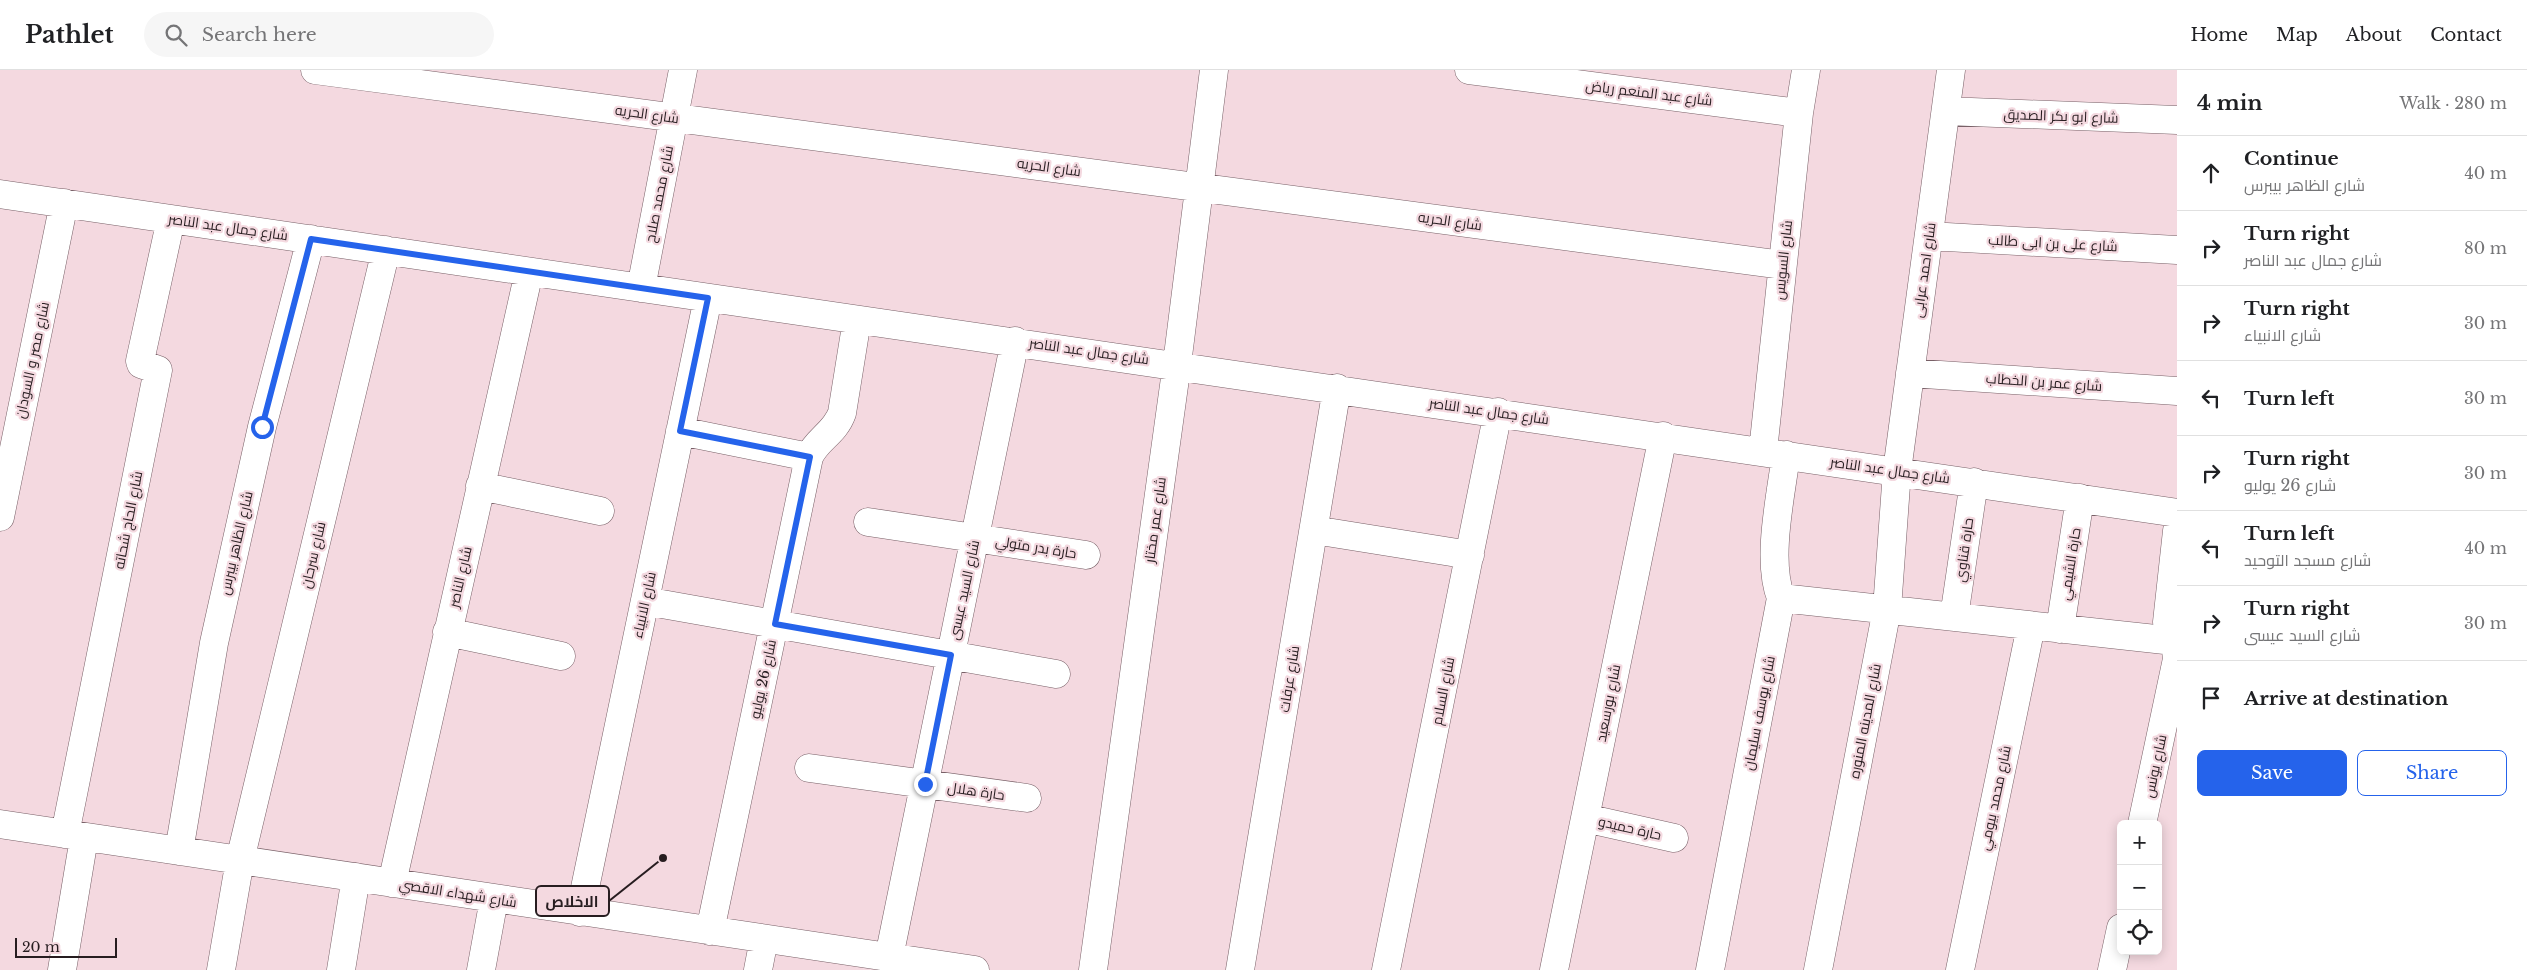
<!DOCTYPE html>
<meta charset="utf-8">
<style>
:root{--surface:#fff;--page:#f6f6f6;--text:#202124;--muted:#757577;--line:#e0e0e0;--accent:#2563eb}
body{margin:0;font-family:"Libre Baskerville",Cairo,serif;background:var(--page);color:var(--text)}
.controls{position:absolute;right:15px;bottom:15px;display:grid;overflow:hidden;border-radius:8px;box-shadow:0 2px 12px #0003}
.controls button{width:45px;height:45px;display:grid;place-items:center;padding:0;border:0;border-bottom:1px solid var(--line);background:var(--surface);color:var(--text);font:25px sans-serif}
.scale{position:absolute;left:15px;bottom:12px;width:102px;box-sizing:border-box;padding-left:5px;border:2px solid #271d20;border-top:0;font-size:14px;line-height:18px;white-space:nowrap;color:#271d20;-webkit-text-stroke:4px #f4d9e0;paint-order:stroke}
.stop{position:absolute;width:15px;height:15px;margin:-11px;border:4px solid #2563eb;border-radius:50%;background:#fff}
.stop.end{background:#2563eb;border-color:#fff;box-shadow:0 1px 5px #0008}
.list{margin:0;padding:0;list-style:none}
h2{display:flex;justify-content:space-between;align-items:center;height:65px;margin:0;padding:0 20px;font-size:21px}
h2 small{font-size:16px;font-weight:400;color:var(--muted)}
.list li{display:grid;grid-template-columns:32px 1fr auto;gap:15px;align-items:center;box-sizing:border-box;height:75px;padding:0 20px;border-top:1px solid var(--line)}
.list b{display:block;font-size:19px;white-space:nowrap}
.list p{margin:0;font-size:16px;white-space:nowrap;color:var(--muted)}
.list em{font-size:16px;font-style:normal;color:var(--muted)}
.actions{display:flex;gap:10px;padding:15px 20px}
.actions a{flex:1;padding:11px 0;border:1px solid var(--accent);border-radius:8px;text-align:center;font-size:18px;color:var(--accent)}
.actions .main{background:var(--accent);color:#fff}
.icon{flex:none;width:28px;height:28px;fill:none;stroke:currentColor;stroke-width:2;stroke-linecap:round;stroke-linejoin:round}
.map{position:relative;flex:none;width:2177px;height:900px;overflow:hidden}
header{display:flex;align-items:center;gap:30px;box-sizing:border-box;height:70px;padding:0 25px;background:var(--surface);border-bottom:1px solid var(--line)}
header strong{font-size:24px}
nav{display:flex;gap:28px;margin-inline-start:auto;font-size:18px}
.search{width:350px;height:45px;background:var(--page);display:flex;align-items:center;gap:12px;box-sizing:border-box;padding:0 18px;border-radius:28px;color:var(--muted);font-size:19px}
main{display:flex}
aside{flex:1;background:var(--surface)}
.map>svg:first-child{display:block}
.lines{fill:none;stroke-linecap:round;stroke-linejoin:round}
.street-casing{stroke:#786067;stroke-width:29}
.street{stroke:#fff;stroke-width:28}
.route{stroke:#2563eb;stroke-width:6}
.labels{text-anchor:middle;stroke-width:4.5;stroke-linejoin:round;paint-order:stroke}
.street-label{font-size:14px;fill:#271d20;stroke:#f4d9e0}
.leader{fill:none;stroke:#271d20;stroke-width:2}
.callout-dot{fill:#271d20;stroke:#f4d9e0;stroke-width:2}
.callout{fill:#f4d9e0;stroke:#271d20;stroke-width:2}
.callout-label{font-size:15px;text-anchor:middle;font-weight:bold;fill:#271d20}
</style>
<header>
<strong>Pathlet</strong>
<div class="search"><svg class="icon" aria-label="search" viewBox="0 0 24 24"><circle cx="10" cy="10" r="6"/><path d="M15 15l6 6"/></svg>Search here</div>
<nav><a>Home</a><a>Map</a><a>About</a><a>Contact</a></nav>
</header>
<main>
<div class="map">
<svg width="2177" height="900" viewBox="0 0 2177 900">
<rect width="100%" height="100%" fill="#f4d9e0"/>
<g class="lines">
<defs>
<path id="street" d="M315,0L1782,195
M1469,0L1799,43
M1946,41L2177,50
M0,124C726,229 1452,334 2177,443
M1929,166L2177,180
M641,218L683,0
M1910,303L2177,321
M680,361L809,387
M1763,381L1799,43L1806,0
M480,416L600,441
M0,447L64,133
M868,452L1086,485
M1314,460L1470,485
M1781,528L2174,571
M645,531L1056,604
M1954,547L1974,412
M2060,559L2080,428
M447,562L561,586
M809,698L1027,728
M1585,748L1674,768
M0,754L975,900
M2142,754L2177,589L2176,580L2167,552L2177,461
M65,764L158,300L141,294L140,291L171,149
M179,781L214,573L262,357L311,169
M392,813L529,202
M580,842L708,228
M710,861L809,387C817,369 835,363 842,343L857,250
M889,887L1015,271
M62,900L84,768
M221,900L240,790L386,180
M341,900L356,807
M481,900L494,829
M758,900L764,869
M1093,900L1177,294L1214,0
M1240,900L1337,318
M1386,900L1498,342
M1554,900L1663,366
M1710,900L1781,528C1766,490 1781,425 1786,385
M1818,900L1887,539L1897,401L1951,0
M1960,900L2031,556
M2112,900L2121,858"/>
</defs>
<use href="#street" class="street-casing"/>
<use href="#street" class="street"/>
</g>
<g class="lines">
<path class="route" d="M262,357L311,169L708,228L680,361L810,387L775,554L951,585L925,714"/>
</g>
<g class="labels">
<g class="street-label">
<text transform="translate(1649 23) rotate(7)" y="5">شارع عبد المنعم رياض</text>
<text transform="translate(647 44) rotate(8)" y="5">شارع الحريه</text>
<text transform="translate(2061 46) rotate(2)" y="5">شارع ابو بكر الصديق</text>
<text transform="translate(1049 97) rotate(8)" y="5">شارع الحريه</text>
<text transform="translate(659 124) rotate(-79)" y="5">شارع محمد صلاح</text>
<text transform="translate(1450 151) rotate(8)" y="5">شارع الحريه</text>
<text transform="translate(228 157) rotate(8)" y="5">شارع جمال عبد الناصر</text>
<text transform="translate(2053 173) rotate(3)" y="5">شارع على بن ابى طالب</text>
<text transform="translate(1783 190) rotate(-84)" y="5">شارع السويس</text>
<text transform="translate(1924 200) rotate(-82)" y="5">شارع احمد عرابى</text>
<text transform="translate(1089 281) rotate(8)" y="5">شارع جمال عبد الناصر</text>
<text transform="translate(32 290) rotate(-78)" y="5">شارع مصر و السودان</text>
<text transform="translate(2044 312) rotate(4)" y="5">شارع عمر بن الخطاب</text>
<text transform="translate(1489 341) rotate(8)" y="5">شارع جمال عبد الناصر</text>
<text transform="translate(1890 400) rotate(8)" y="5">شارع جمال عبد الناصر</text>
<text transform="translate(128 450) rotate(-79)" y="5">شارع الحاج شحاته</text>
<text transform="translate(1155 450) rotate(-82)" y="5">شارع عمر مختار</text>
<text transform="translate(236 473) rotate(-77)" y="5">شارع الظاهر بيبرس</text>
<text transform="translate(1036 477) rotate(9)" y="5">حارة بدر متولي</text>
<text transform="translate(1964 480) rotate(-82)" y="5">حارة قناوي</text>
<text transform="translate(313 485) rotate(-77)" y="5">شارع سرحان</text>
<text transform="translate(2070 494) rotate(-81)" y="5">حارة الشيمي</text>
<text transform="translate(460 507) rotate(-77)" y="5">شارع الناصر</text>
<text transform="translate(964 520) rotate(-78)" y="5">شارع السيد عيسى</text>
<text transform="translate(644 535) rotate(-78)" y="5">شارع الانبياء</text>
<text transform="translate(763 609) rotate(-78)" y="5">شارع 26 يوليو</text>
<text transform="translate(1289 609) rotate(-81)" y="5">شارع عرفات</text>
<text transform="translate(1443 621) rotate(-79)" y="5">شارع السلام</text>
<text transform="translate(1608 633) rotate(-79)" y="5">شارع بورسعيد</text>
<text transform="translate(1759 643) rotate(-79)" y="5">شارع يوسف سليمان</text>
<text transform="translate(1865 651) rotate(-79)" y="5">شارع المدينه المنوره</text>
<text transform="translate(2155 696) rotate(-78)" y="5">شارع يونس</text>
<text transform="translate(976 721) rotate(8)" y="5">حارة هلال</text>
<text transform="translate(1995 728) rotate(-78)" y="5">شارع محمد بيومي</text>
<text transform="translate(1630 758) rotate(13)" y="5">حارة حميدو</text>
<text transform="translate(458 823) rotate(9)" y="5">شارع شهداء الاقصي</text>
</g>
</g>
<path class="leader" d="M663 788L609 831"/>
<circle class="callout-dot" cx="663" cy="788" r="5"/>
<rect class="callout" x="536" y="816" width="73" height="30" rx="5"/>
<g class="callout-label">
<text x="572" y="837">الاخلاص</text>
</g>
</svg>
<div class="controls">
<button>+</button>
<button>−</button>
<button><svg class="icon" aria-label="locate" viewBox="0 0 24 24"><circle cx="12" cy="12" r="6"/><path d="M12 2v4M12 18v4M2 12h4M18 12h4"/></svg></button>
</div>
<div class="scale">20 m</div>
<div class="stop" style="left:262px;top:357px"></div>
<div class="stop end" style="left:925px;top:714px"></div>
</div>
<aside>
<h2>4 min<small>Walk · 280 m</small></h2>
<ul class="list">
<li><svg class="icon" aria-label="ahead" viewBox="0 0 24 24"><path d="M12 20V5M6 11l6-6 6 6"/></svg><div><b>Continue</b><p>شارع الظاهر بيبرس</p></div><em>40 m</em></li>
<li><svg class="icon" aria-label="right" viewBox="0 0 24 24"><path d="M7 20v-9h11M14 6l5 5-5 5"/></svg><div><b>Turn right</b><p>شارع جمال عبد الناصر</p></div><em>80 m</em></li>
<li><svg class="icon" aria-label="right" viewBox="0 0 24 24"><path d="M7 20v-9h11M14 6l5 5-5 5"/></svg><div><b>Turn right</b><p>شارع الانبياء</p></div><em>30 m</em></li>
<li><svg class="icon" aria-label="left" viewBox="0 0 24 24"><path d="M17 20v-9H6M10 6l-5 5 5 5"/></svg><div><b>Turn left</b></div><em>30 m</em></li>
<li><svg class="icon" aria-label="right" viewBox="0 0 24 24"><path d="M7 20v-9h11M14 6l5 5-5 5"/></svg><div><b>Turn right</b><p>شارع 26 يوليو</p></div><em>30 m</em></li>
<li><svg class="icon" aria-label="left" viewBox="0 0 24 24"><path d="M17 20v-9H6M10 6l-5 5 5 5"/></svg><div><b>Turn left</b><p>شارع مسجد التوحيد</p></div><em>40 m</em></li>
<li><svg class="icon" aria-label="right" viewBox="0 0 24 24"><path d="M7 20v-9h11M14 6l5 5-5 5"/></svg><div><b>Turn right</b><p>شارع السيد عيسى</p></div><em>30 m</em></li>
<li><svg class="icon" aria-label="arrive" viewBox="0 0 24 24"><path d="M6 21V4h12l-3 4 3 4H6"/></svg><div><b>Arrive at destination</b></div></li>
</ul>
<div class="actions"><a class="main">Save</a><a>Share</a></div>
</aside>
</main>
